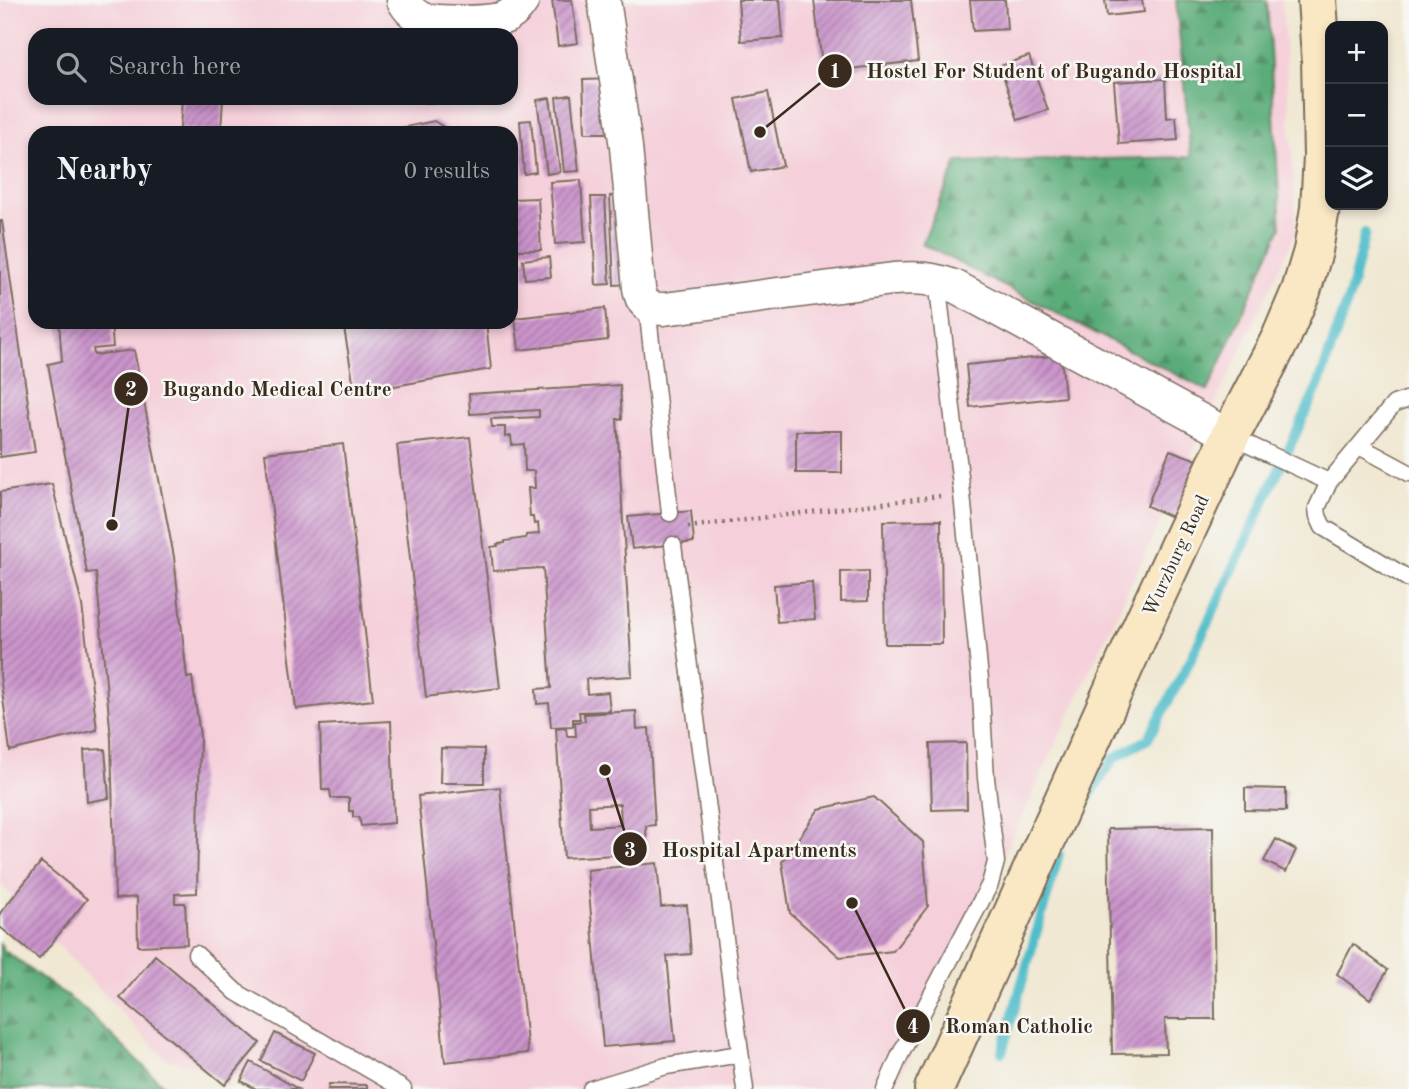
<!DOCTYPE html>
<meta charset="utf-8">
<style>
:root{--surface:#171b24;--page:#242831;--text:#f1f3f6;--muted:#9ea1a6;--line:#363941}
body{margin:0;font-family:"Old Standard TT",serif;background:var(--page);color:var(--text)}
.controls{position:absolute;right:21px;top:21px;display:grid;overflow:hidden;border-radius:14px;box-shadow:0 4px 10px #0003}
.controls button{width:63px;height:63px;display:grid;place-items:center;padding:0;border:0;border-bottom:2px solid var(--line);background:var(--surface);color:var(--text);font:35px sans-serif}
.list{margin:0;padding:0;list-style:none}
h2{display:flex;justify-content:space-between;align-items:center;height:91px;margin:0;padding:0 28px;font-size:30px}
h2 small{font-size:23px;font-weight:400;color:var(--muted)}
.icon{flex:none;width:38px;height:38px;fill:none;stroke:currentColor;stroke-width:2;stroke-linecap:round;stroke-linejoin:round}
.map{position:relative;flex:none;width:1409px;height:1089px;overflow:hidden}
.search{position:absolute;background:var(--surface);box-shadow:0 4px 10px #0003;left:28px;top:28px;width:490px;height:77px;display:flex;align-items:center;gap:18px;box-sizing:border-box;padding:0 24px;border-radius:21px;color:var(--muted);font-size:26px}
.panel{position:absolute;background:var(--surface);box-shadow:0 4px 10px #0003;left:28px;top:126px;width:490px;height:203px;border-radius:21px}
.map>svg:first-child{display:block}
.built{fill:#f5cfd9;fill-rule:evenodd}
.forest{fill:url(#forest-firs);stroke:#4a6b4c;stroke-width:2}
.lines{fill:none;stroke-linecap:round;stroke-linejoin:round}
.stream{stroke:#50bdca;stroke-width:10}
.building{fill:url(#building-hatch);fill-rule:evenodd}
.service-casing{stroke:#7a6c5d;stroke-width:19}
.minor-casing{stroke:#7a6c5d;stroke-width:35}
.secondary-casing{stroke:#7a6c5d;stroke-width:42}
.path{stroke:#7a6c5d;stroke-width:4.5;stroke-dasharray:2 5;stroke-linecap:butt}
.service{stroke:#fff;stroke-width:16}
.minor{stroke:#fff;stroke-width:32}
.secondary{stroke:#fae7c3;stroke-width:38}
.labels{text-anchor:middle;stroke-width:5;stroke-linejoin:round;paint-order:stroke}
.street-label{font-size:19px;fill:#3b2a1e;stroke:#f6f6f2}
.leader{fill:none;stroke:#3b2a1e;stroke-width:2.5}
.callout-dot{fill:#3b2a1e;stroke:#f6f6f2;stroke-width:2.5}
.mark-label{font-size:21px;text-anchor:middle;font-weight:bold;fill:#fff}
.callout-label{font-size:21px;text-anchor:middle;font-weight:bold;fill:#3b2a1e;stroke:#f6f6f2;stroke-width:5;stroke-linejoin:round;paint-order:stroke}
</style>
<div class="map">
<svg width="1409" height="1089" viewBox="0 0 1409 1089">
<defs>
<pattern id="forest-firs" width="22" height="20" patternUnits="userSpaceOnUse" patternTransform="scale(1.75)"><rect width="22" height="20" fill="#5aac79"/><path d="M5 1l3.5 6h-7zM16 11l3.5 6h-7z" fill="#4c8c63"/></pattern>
<pattern id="building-hatch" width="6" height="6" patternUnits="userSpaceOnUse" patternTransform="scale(1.75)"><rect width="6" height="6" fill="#ca94cb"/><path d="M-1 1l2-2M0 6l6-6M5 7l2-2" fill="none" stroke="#a579a4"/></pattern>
</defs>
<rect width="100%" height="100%" fill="#f6f6f2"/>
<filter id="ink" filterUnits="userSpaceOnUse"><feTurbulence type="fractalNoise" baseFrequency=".0143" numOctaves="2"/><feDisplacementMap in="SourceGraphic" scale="14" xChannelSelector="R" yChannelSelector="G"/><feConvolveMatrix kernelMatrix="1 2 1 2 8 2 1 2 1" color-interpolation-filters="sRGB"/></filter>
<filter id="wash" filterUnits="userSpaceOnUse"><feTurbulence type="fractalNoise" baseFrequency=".00686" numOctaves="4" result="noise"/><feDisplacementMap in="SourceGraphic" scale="28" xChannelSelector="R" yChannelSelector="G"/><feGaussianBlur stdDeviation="1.57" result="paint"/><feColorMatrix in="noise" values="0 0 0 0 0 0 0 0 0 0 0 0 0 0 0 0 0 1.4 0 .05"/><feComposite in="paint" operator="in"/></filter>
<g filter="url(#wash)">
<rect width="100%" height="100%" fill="#f0e8d3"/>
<path class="built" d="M0,0H1282L1297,230L894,1089H282L164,1058L0,883ZM35,35H511V98H35ZM35,133H511V322H35Z"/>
<path class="forest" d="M1176,0H1267L1281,227L1208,391L922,244L957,162L1191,157Z
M0,944L5,951L83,1008L167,1089H0Z"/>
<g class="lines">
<path class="stream" d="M1075,818L1114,758L1148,739L1190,661L1318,386L1350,294L1365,233
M1002,1052L1059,854"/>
</g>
<g id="blocks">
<path class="building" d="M552,0H572L578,43L558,46Z
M738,0H780L783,38L741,41Z
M814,0H911L918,61L823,72Z
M970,0H1005L1007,29L973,31Z
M1105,0H1142L1144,12L1107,16Z
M1029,56L1048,110L1018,120L1000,66Z
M613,79L614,133H585L583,80Z
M1165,79L1167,118L1176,117L1178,140L1119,144L1114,82Z
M768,92L783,166L751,172L736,99Z
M571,95L579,171L564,172L556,97Z
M182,98H223L221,132L180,129Z
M425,98H484V100L425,103Z
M550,98L560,172L547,174L537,100Z
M531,120L536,172L524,174L520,121Z
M434,121L453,133H382V132Z
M581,180L585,242L555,244L550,182Z
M625,195L630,284L614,285L610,196Z
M591,197H605L610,284L596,285Z
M538,198L541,250H511V199Z
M0,221H2L35,452L0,457Z
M549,257L551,277L525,279L523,260Z
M605,308L608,340L519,350L515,318Z
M59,322H111L113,347L93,349L94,355L134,350L174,557L187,678L192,677L200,736L197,893L175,894V903H185L187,944L138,946L137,897L115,899L111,739L96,572L87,573L48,364L62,361Z
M343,322H486L491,369L355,393Z
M1061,355L1065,397L970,407L966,365Z
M620,385L622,419H617L632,676L586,679L587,694L608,692L610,711L579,712L580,719H573V726L551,727L549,703L537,704L536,689L551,688L543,568L493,571L491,547L498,546L497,544L505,543V541L526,538V535L539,534L538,523L534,524L533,517H530L528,488H535L534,471H525L524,444L512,445L511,436L505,437V427H492L491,419L539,417V410L470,414L469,394Z
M796,431H842V473H796Z
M470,437L500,688L426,697L397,445Z
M343,444L373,700L296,709L265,453Z
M1170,450L1200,461L1174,518L1147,506Z
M52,484L82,605L97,730L10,751L0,676V492Z
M691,511L694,542L632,549L628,517Z
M941,520L942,644H885L883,521Z
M868,571V601L841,602V572Z
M812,582L815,619L777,622L774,585Z
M636,711L637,729L649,728L655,825L646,826L647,853L564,858L556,729L566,728L567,736H576L575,722L585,721L584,714ZM620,804L621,825L590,827L589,806Z
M391,721L394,823L361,826L359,817H353V811H349V798H331L330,790H322L320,725Z
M966,743L967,809L932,810L930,744Z
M441,748L484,749V783H440Z
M105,749L109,798L87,802L84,750Z
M500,787L528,1053L445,1062L418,796Z
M1245,788L1286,789V811L1245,810Z
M874,797L923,842L928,906L893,951L840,957L790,913L782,862L819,809Z
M1213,827L1215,1019H1165L1166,1053L1112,1054L1108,829Z
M1276,839L1296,850L1286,872L1264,861Z
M41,862L87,899L39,959L0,927V913Z
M657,863L661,907L687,905L691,954L667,956L675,1041L603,1047L587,870Z
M1353,944L1388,970L1370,999L1337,974Z
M155,955L260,1043L225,1085L120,998Z
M275,1033L315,1053L301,1081L261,1061Z
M251,1062L298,1089H256L241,1081Z
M329,1084L367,1085V1089H328Z"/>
</g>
</g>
<g filter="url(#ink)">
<use href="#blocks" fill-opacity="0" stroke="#7a6c5d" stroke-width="2"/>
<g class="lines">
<defs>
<path id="service" d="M647,306L670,513
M1409,399L1394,404L1329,482L1317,508L1318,516L1323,527L1409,579
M1230,436L1329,482
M1359,446L1409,473
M673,545L745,1089
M196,954L236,992L403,1089
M591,1089L666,1066L740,1054
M885,1089L900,1055L990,884L996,862L986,778L980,679L962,494L937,280"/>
<path id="minor" d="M403,0C408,10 415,16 425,20C443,22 492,24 508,16C515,12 519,6 523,0
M604,0L626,147L639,288C641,304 648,309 664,309L893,279C918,277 933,278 956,287L1230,436"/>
<path id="secondary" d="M934,1089L1148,613L1230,436L1281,338L1301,291L1313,251L1320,208L1323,157L1321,57L1317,0"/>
</defs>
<use href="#service" class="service-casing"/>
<use href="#minor" class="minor-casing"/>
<use href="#secondary" class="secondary-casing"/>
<path class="path" d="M688,527L940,496"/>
<use href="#service" class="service"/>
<use href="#minor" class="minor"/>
<use href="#secondary" class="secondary"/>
</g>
</g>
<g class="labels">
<g class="street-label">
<text transform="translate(1175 555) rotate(-65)" y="7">Wurzburg Road</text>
</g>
</g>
<path class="leader" d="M760 132L835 71M112 525L131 389M605 770L630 849M852 903L913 1026"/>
<g class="callout-dot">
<circle cx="760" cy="132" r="7"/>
<circle cx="112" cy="525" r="7"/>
<circle cx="605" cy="770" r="7"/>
<circle cx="852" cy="903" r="7"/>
<circle cx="835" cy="71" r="18"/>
<circle cx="131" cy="389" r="18"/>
<circle cx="630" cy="849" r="18"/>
<circle cx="913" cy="1026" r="18"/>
</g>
<g class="mark-label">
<text x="835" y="78">1</text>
<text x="131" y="396">2</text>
<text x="630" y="857">3</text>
<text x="913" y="1033">4</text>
</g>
<g class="callout-label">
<text x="1054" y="78">Hostel For Student of Bugando Hospital</text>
<text x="277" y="396">Bugando Medical Centre</text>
<text x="759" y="857">Hospital Apartments</text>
<text x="1019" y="1033">Roman Catholic</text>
</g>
</svg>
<div class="controls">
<button>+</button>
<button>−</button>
<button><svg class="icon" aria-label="layers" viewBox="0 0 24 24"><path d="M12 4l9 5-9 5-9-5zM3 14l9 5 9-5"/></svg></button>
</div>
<div class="search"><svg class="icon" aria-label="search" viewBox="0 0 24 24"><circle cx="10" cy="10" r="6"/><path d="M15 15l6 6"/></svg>Search here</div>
<section class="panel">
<h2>Nearby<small>0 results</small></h2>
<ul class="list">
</ul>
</section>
</div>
